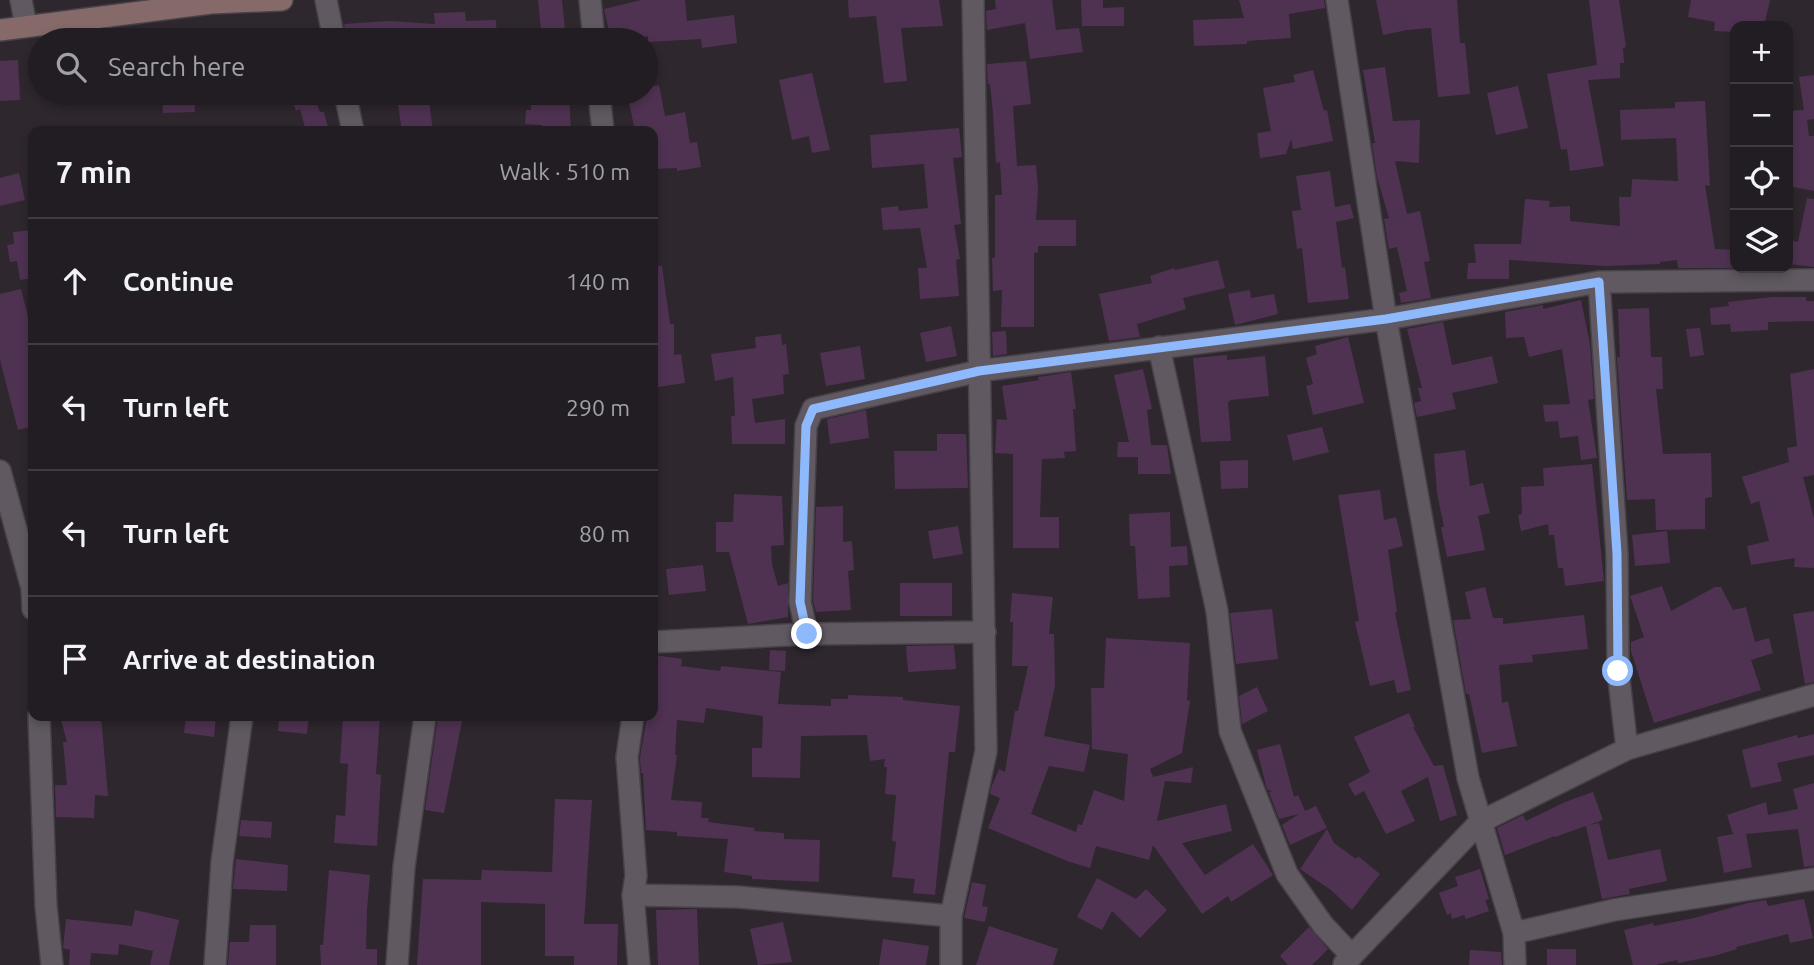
<!DOCTYPE html>
<meta charset="utf-8">
<style>
:root{--surface:#221d22;--page:#2e2a2f;--text:#f1f3f6;--muted:#a2a2a5;--line:#3f3b40}
body{margin:0;font-family:Ubuntu,sans-serif;background:var(--page);color:var(--text)}
.controls{position:absolute;right:21px;top:21px;display:grid;overflow:hidden;border-radius:14px;box-shadow:0 4px 10px #0003}
.controls button{width:63px;height:63px;display:grid;place-items:center;padding:0;border:0;border-bottom:2px solid var(--line);background:var(--surface);color:var(--text);font:35px sans-serif}
.stop{position:absolute;width:21px;height:21px;margin:-16px;border:5px solid #8eb9fc;border-radius:50%;background:#fff}
.stop.end{background:#8eb9fc;border-color:#fff;box-shadow:0 2px 7px #0008}
.list{margin:0;padding:0;list-style:none}
h2{display:flex;justify-content:space-between;align-items:center;height:91px;margin:0;padding:0 28px;font-size:30px}
h2 small{font-size:23px;font-weight:400;color:var(--muted)}
.list li{display:grid;grid-template-columns:46px 1fr auto;gap:21px;align-items:center;box-sizing:border-box;height:126px;padding:0 28px;border-top:2px solid var(--line)}
.list b{display:block;font-size:26px;white-space:nowrap}
.list em{font-size:23px;font-style:normal;color:var(--muted)}
.icon{flex:none;width:38px;height:38px;fill:none;stroke:currentColor;stroke-width:2;stroke-linecap:round;stroke-linejoin:round}
.map{position:relative;flex:none;width:1814px;height:965px;overflow:hidden}
.search{position:absolute;background:var(--surface);box-shadow:0 4px 10px #0003;left:28px;top:28px;width:630px;height:77px;display:flex;align-items:center;gap:18px;box-sizing:border-box;padding:0 24px;border-radius:38px;color:var(--muted);font-size:26px}
.panel{position:absolute;background:var(--surface);box-shadow:0 4px 10px #0003;left:28px;top:126px;width:630px;height:595px;border-radius:14px}
.map>svg:first-child{display:block}
.building{fill:#4f3252}
.lines{fill:none;stroke-linecap:round;stroke-linejoin:round}
.street-casing{stroke:#474248;stroke-width:24}
.secondary-casing{stroke:#474248;stroke-width:24}
.street{stroke:#605961;stroke-width:21}
.secondary{stroke:#866a6a;stroke-width:21}
.route{stroke:#8eb9fc;stroke-width:9}
</style>
<div class="map">
<svg width="1814" height="965" viewBox="0 0 1814 965">
<rect width="100%" height="100%" fill="#2e272e"/>
<path class="building" d="M538,0H562L566,40H542Z
M641,0H685L687,21L734,15L737,43L702,48L701,39L648,42V36L632,40H611L604,9Z
M848,0H939L943,26L901,28L907,81L884,83L876,16L849,18Z
M995,0H1052L1056,30L1079,28L1083,52L1030,59L1025,23L987,30L986,11L996,9Z
M1081,0H1103V8L1124,7V26H1082Z
M1239,0H1324L1325,8L1289,14L1291,38L1247,41V44L1194,46L1193,20L1244,18Z
M1376,0H1457L1460,43H1465L1470,94L1438,97L1431,28L1407,30L1383,35Z
M1589,0H1619L1626,47L1623,48L1624,63H1620V78L1588,80L1604,166L1570,171L1567,149L1561,150L1547,74L1597,65Z
M1691,0H1770L1764,26H1735V32L1714,31L1715,22L1688,17Z
M465,12L466,21L496,20L497,40H347L344,24L389,21L435,24L434,13Z
M18,60L20,100L0,101V61Z
M1026,61L1031,104L1013,106L1017,166L1036,165L1038,189L1036,220H1076V246H1038V252L1034,253V327H1001L1002,290L993,291L992,258H995V195H1002L1000,162L996,163L993,113L990,84H988L987,64Z
M1385,67L1393,121L1420,120L1419,163L1395,161L1407,214L1420,211L1430,261L1424,262L1431,298L1401,303L1399,293L1407,291L1397,247L1389,249L1384,219L1389,218L1377,177L1372,143H1375L1363,70Z
M1313,70L1324,111L1327,110L1333,141L1293,149L1291,139L1286,154L1260,158L1257,133L1271,131L1263,88L1295,82L1293,75Z
M812,73L830,150L812,153L809,136L792,140L779,80Z
M1814,75V119L1807,120L1809,136H1814V191L1788,186V165L1791,147H1788V111L1804,110L1799,77Z
M659,85L665,116L685,112L690,143L697,142L701,167L677,171V168L653,169V131H635L627,93H646V88Z
M1518,86L1528,128L1496,135L1487,93Z
M162,93H194L195,112L163,113Z
M289,93H313L320,112H324L329,131H306L300,109L296,111Z
M531,93H569L571,131H542V125L525,124L526,110H531Z
M429,101L433,131H402L398,105Z
M1705,101L1710,186L1705,185L1715,249L1735,250V268H1678L1677,260L1660,262V264L1606,266L1509,260V279H1467L1468,263H1476L1474,244H1521L1525,199L1550,201L1549,207L1570,206V221L1620,226L1619,197H1631L1632,179L1678,181L1676,138L1621,140L1620,110L1675,108V102Z
M959,128L962,157L953,158L961,224L954,225L960,259L956,260L959,296L920,299L918,268H927L920,228L883,230L881,208L898,206L899,211L928,208L924,164L872,168L870,135Z
M1330,171L1335,207L1350,204L1354,218L1336,222L1342,268L1345,267L1349,299L1308,303L1302,248L1297,249L1292,211L1301,210L1296,176Z
M19,173L25,200L0,206V178Z
M1807,198L1814,199V267L1788,264V240L1798,242Z
M33,230V278L20,280L17,261L10,262L7,245L14,244L13,232Z
M1218,260L1225,288L1183,298L1186,309L1137,324L1140,337L1109,341L1099,294L1152,283L1150,276L1174,268L1175,270Z
M653,266H662L670,324H674V355L681,354L685,383L658,387L653,351Z
M21,289L29,321L33,320V426L18,430L0,360V294Z
M1250,290L1251,298L1274,294L1278,314L1235,325L1228,294Z
M1772,297H1806V301H1814V321L1768,322V330L1731,332L1730,324L1711,325L1710,308L1729,306L1728,302Z
M1581,300L1590,344L1594,399L1588,400L1597,458L1581,460L1578,436L1560,438L1558,421L1545,422L1543,405L1570,404L1562,349L1529,357L1524,337L1506,338L1505,312L1543,305V309Z
M1649,308L1651,357H1662L1663,389H1656L1663,454L1711,453L1712,497L1705,498V529L1656,530L1655,499L1627,500L1617,357H1620L1618,309Z
M1443,322L1452,365L1492,356L1498,383L1452,393L1456,409L1417,417L1414,403L1421,401L1418,388H1422L1407,329Z
M951,326L957,356L926,362L920,333Z
M1700,328L1704,355L1690,357L1686,329Z
M1006,331L1007,354L993,356L992,332Z
M781,334L782,345L786,344L789,374L783,375L784,394L752,399L755,423L785,419V444H732L731,416H735L733,377L715,381L711,354L756,348L755,337Z
M1348,337L1364,403L1313,415L1306,386L1313,384L1306,358L1317,354L1315,346Z
M860,346L865,379L826,386L820,353Z
M1227,355V360L1265,356L1269,396L1231,400L1228,402L1231,441L1201,442L1193,358Z
M1143,369L1152,409L1147,410L1151,445H1167L1171,474H1138V457H1117L1118,442H1129L1114,375Z
M1814,369V475L1803,477L1814,518V568L1794,567L1795,558L1751,565L1747,546L1769,541L1759,501L1751,504L1742,477L1789,462L1787,448L1797,446L1790,374Z
M1071,372L1076,409H1073L1076,451L1064,452L1065,458L1042,459L1040,517H1059V548H1013V454L995,453L997,419L1007,420L1002,386L1039,380L1038,377Z
M866,410L869,438L830,444L827,419Z
M1322,427L1329,452L1293,461L1287,435Z
M937,434H966L968,488L895,489L894,451H937Z
M1465,450L1470,486L1483,483L1490,513L1478,516L1485,550L1447,557L1441,527H1444L1437,493L1434,454Z
M1248,460V488L1221,489L1220,461Z
M1592,464L1604,581L1565,586L1563,568H1558L1554,535H1549L1548,524L1521,531L1518,515L1522,514L1521,487L1544,486L1543,468Z
M1380,490L1384,520L1396,517L1403,546L1388,550L1397,612L1395,613L1411,690L1397,693L1394,680L1370,686L1355,622L1359,621L1338,495Z
M734,494L782,496L784,545L771,546L772,564L778,586L788,583V617L748,624L729,552H716V522H733Z
M843,506V542L852,541L854,570L848,571L851,610L816,612L813,601L816,507Z
M1170,512L1171,547L1187,546L1188,565L1169,566L1170,597L1138,599L1135,546H1130L1129,514Z
M958,526L963,554L933,559L928,531Z
M1667,531L1670,563L1635,566L1632,535Z
M703,565L706,591L669,595L666,569Z
M900,583H952V616H900Z
M1662,586L1671,611L1715,587H1721L1733,610L1746,607L1755,642L1769,638L1773,653L1751,660L1761,690L1654,723L1631,651V642L1644,637L1630,596Z
M1485,587L1493,618H1503V624L1584,615L1588,649L1532,655L1533,662L1499,665L1502,703L1508,701L1517,746L1482,753L1469,694H1466L1453,620L1471,619L1465,592Z
M1012,593L1053,597L1049,634H1054L1055,686L1044,736L1090,745L1084,772L1049,766L1031,814L1076,832L1078,824L1082,825L1094,790L1124,801L1128,754L1092,749L1091,688H1104L1106,638L1190,643L1187,700L1190,701L1182,753L1150,769L1153,777L1193,767L1191,783L1165,781L1157,821L1226,804L1232,831L1182,843L1205,875L1253,844L1273,875L1231,902L1228,896L1202,914L1153,845L1149,860L1096,846L1090,868L1067,861L988,828L1000,798L990,794L991,788L999,769L1005,772L1015,711H1018L1028,666H1012L1013,622H1010Z
M1272,609L1278,659L1236,664L1230,613Z
M1814,611V682L1805,684L1793,614Z
M954,645L956,669L908,672L906,646Z
M770,650L786,651L785,671L769,670Z
M654,655L682,659L681,666L720,671L721,666L781,672L778,704L831,706V699H848V695L903,697V700L960,706L955,752H949L935,895L913,893L915,879L892,877L896,842L892,841L896,795L885,794L887,767H884L885,759L870,761L867,735L801,736L800,778L752,777V748H762L763,716L706,708L704,723L677,720L675,755H677L671,800L702,802L701,818H709L708,822L755,828L754,831L784,833V839L820,840L819,882L752,879V876L724,872L728,839L677,836V832L646,830L643,773H641L640,757L647,716H653Z
M1257,687L1268,711L1242,724L1239,696Z
M1409,713L1415,727H1413L1434,766L1443,765L1457,815L1440,821L1428,777L1401,791L1415,821L1386,834L1364,791L1355,796L1348,784L1370,772L1354,737Z
M60,716H101L108,796L95,795L94,818L56,817L55,785H67L63,742H67Z
M186,716H216L214,737L184,733Z
M279,716H309L307,734L278,731Z
M343,716H380L376,774L381,775L377,846L334,843L336,815L345,816L348,764L340,763Z
M438,716H463L444,813L425,810Z
M1814,734V755L1777,763L1782,781L1751,788L1742,750L1797,735L1798,738Z
M1280,744L1294,797L1298,795L1305,811L1316,806L1327,828L1290,845L1282,825L1299,814L1279,819L1269,792H1272L1267,789L1257,750Z
M1814,783V866L1804,867L1798,829L1746,834L1752,867L1724,873L1717,837L1733,834L1727,815L1766,802L1768,815L1798,809L1793,789Z
M1593,792L1603,820L1589,825L1599,823L1608,860L1660,849L1667,881L1629,889L1630,894L1602,899L1586,826L1555,837V836L1505,855L1497,828L1523,815L1526,821L1565,802Z
M555,799L592,800L584,924H618L617,965H574V956H545V904L481,902V965H417L423,879L481,880L482,870L552,872Z
M241,820L272,822L271,838L239,836Z
M1327,829L1334,843L1356,859L1358,856L1380,874L1352,910L1331,890L1300,869Z
M236,859L288,865L287,891L233,889Z
M1480,869L1489,899L1485,900L1489,911L1466,919L1464,915L1452,919L1451,913L1447,915L1439,893L1458,886L1455,877Z
M329,870L370,875L367,909L366,949H377V965H321L320,945H323Z
M1097,878L1136,899L1146,889L1167,910L1140,938L1112,911L1102,930L1077,917Z
M972,882L986,885L982,906L988,907L985,922L964,918Z
M1804,899L1813,938L1790,943L1788,934L1736,947L1737,949L1714,956L1678,963L1677,960L1655,965H1633L1624,930L1653,923L1654,926L1694,918L1748,903L1766,900L1768,906Z
M697,909L699,965H658L656,910Z
M135,910L179,920L169,965H150L153,951L119,944L118,955L91,953L90,965H69L70,950L63,948L66,919L132,926Z
M783,922L792,962L758,965L750,929Z
M250,925H276V965H228L230,942H249Z
M989,926L1058,949L1053,965H976Z
M1309,927L1328,949L1312,965H1288L1280,956Z
M883,939L929,946L926,965H879Z
M1547,949H1576V965H1547Z
M1470,950L1501,952L1502,965H1469Z"/>
<g class="lines">
<defs>
<path id="street" d="M21,0L26,26
M326,0L334,40
M590,0L594,40
M1337,0L1386,319L1468,778L1514,933L1515,965
M345,93L353,131
M599,93L603,131
M1599,282L1617,554L1618,671L1627,749
M1159,347L1217,611L1230,731L1287,874L1323,925L1352,956
M0,471L32,588L33,609
M807,634L985,632
M653,642L807,634L800,602L806,426L813,409L979,371L1386,319L1599,282L1814,280
M39,716L46,906L52,965
M633,716L627,757L636,876L633,895L639,965
M633,895L738,897L951,916
M1514,933L1614,910L1814,879
M1344,964L1480,822L1627,749L1814,695
M215,965L222,862L242,716
M397,965L404,867L425,716
M951,965V916L986,751L973,0"/>
<path id="secondary" d="M0,30L211,3L282,0"/>
</defs>
<use href="#street" class="street-casing"/>
<use href="#secondary" class="secondary-casing"/>
<use href="#street" class="street"/>
<use href="#secondary" class="secondary"/>
</g>
<g class="lines">
<path class="route" d="M807,634L800,602L806,426L813,409L979,371L1386,319L1599,282L1617,554L1618,671"/>
</g>
</svg>
<div class="controls">
<button>+</button>
<button>−</button>
<button><svg class="icon" aria-label="locate" viewBox="0 0 24 24"><circle cx="12" cy="12" r="6"/><path d="M12 2v4M12 18v4M2 12h4M18 12h4"/></svg></button>
<button><svg class="icon" aria-label="layers" viewBox="0 0 24 24"><path d="M12 4l9 5-9 5-9-5zM3 14l9 5 9-5"/></svg></button>
</div>
<div class="stop" style="left:1618px;top:671px"></div>
<div class="stop end" style="left:807px;top:634px"></div>
<div class="search"><svg class="icon" aria-label="search" viewBox="0 0 24 24"><circle cx="10" cy="10" r="6"/><path d="M15 15l6 6"/></svg>Search here</div>
<section class="panel">
<h2>7 min<small>Walk · 510 m</small></h2>
<ul class="list">
<li><svg class="icon" aria-label="ahead" viewBox="0 0 24 24"><path d="M12 20V5M6 11l6-6 6 6"/></svg><div><b>Continue</b></div><em>140 m</em></li>
<li><svg class="icon" aria-label="left" viewBox="0 0 24 24"><path d="M17 20v-9H6M10 6l-5 5 5 5"/></svg><div><b>Turn left</b></div><em>290 m</em></li>
<li><svg class="icon" aria-label="left" viewBox="0 0 24 24"><path d="M17 20v-9H6M10 6l-5 5 5 5"/></svg><div><b>Turn left</b></div><em>80 m</em></li>
<li><svg class="icon" aria-label="arrive" viewBox="0 0 24 24"><path d="M6 21V4h12l-3 4 3 4H6"/></svg><div><b>Arrive at destination</b></div></li>
</ul>
</section>
</div>
